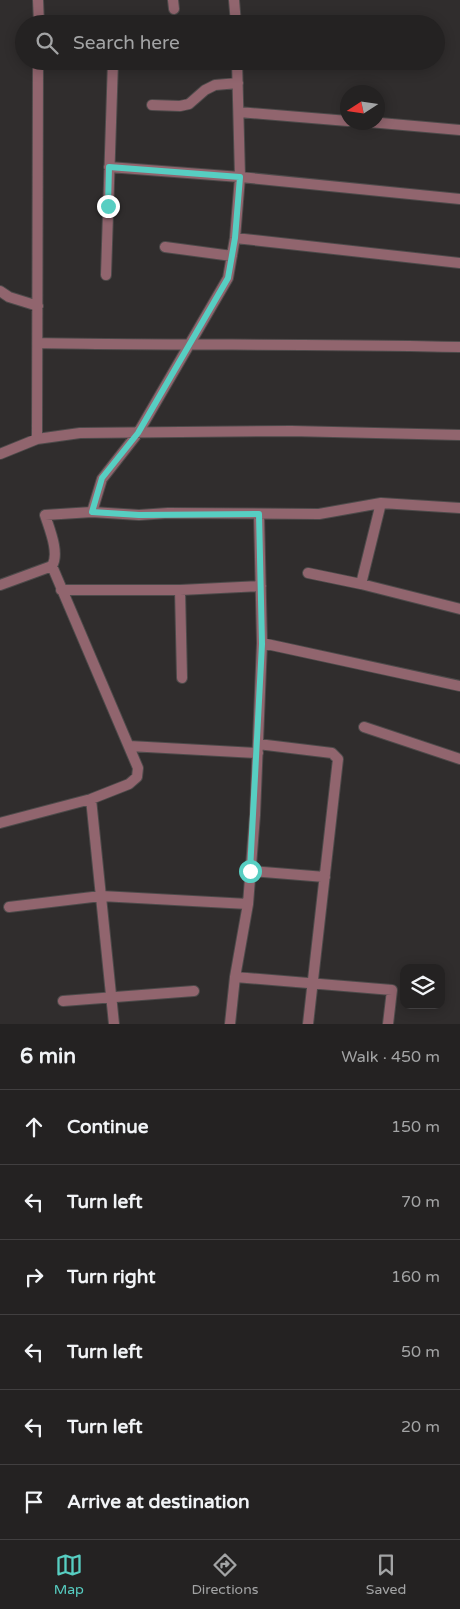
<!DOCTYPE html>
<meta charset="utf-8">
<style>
:root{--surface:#242222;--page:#2c2a2a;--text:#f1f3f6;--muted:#a3a4a5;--line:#413f40;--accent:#57cec2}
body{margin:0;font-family:"Varela Round",sans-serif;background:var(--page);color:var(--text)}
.controls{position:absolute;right:15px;bottom:15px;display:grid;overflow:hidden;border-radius:10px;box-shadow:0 2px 12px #0003}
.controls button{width:45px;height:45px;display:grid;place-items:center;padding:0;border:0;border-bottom:1px solid var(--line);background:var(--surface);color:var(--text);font:25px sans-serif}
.compass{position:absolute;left:340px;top:85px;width:45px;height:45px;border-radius:50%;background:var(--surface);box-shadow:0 2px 12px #0003;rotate:258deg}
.stop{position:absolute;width:15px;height:15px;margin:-11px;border:4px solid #57cec2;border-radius:50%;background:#fff}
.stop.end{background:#57cec2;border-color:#fff;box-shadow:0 1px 5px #0008}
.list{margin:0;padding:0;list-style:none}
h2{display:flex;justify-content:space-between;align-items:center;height:65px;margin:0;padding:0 20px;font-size:21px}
h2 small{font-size:16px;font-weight:400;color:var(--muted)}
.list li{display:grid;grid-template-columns:32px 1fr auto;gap:15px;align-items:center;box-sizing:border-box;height:75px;padding:0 20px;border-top:1px solid var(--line)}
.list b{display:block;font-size:19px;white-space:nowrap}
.list em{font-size:16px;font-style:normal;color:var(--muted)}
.icon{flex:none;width:28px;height:28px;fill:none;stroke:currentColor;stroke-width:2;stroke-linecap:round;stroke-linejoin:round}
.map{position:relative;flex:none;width:460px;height:1024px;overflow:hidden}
.search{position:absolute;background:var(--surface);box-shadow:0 2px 12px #0003;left:15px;right:15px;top:15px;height:55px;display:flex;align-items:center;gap:12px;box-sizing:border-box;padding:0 18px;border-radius:28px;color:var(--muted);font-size:19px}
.sheet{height:515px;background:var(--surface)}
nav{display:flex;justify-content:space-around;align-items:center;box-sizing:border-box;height:70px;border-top:1px solid var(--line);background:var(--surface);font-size:14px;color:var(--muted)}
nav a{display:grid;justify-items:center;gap:2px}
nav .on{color:var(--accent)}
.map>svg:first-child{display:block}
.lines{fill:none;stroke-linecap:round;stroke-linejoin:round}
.minor-casing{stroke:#4d4a4a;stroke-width:12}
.minor{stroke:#91656e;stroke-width:10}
.route{stroke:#57cec2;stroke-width:6}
</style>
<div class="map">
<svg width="460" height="1024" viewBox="0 0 460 1024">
<rect width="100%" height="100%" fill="#302d2d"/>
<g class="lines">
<defs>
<path id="minor" d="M38,0L39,24
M173,0L174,9
M234,0L236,24
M152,105L180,106L189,104L205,90L215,85L238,83
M239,112L348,121
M369,122L460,130
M109,167L240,177L460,199
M235,238L460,263
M165,247L232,256
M106,275L113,61
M0,291L9,297L38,306
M38,343C178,346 319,343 460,347
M37,439L38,61
M0,454L37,439L80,433L291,431L460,435
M92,512L139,515L168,513L319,514L381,503L460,508
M308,573L361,584L381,503
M361,584L460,609
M0,585L52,566C60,553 49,528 45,515L92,512L102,479L138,433L228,278L235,238L240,177L237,61
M61,590H180L261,586
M180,590L182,678
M262,643L460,686
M364,727L460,759
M258,744L332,753L338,759L308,1024
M129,746L258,753
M91,799L114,1024
M0,823L91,799L129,784L137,777L138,768L52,566
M251,871L325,877
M9,907L101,896L248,904
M235,977L392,990L388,1024
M63,1001L194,991
M230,1024L235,977L248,904L255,815L262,643L259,514"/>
</defs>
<use href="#minor" class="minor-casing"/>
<use href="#minor" class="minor"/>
</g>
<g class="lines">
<path class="route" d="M108,206L109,167L240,177L235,238L228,278L138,433L102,478L92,512L139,515L259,514L262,644L250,871"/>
</g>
</svg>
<div class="controls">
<button><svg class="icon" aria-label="layers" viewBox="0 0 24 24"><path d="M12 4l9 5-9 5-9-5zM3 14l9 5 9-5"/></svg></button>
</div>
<svg class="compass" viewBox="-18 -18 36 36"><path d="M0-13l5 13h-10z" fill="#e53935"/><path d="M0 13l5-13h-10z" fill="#a3a4a5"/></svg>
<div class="stop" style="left:250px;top:871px"></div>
<div class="stop end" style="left:108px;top:206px"></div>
<div class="search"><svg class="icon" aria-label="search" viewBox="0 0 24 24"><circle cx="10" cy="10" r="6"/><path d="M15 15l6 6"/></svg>Search here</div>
</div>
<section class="sheet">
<h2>6 min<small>Walk · 450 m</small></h2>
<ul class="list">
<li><svg class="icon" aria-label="ahead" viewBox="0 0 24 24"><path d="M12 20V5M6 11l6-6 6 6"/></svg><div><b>Continue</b></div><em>150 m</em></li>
<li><svg class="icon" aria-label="left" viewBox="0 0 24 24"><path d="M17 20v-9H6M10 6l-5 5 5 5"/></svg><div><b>Turn left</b></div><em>70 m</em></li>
<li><svg class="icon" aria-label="right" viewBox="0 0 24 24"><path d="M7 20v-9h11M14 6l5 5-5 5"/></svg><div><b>Turn right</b></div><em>160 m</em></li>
<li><svg class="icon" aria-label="left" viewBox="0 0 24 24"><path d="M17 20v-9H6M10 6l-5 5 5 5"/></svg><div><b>Turn left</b></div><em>50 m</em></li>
<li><svg class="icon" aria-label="left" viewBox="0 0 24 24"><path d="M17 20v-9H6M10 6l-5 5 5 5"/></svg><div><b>Turn left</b></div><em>20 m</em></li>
<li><svg class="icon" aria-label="arrive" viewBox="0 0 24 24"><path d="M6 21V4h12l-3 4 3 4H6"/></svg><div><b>Arrive at destination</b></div></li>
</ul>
</section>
<nav>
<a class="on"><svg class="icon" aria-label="map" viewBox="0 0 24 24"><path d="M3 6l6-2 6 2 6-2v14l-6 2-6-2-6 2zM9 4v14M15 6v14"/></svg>Map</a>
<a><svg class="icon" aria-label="directions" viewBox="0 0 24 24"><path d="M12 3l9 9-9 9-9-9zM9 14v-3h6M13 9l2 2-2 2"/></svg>Directions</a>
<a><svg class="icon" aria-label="saved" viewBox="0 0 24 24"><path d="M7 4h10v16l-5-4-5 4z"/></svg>Saved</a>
</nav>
